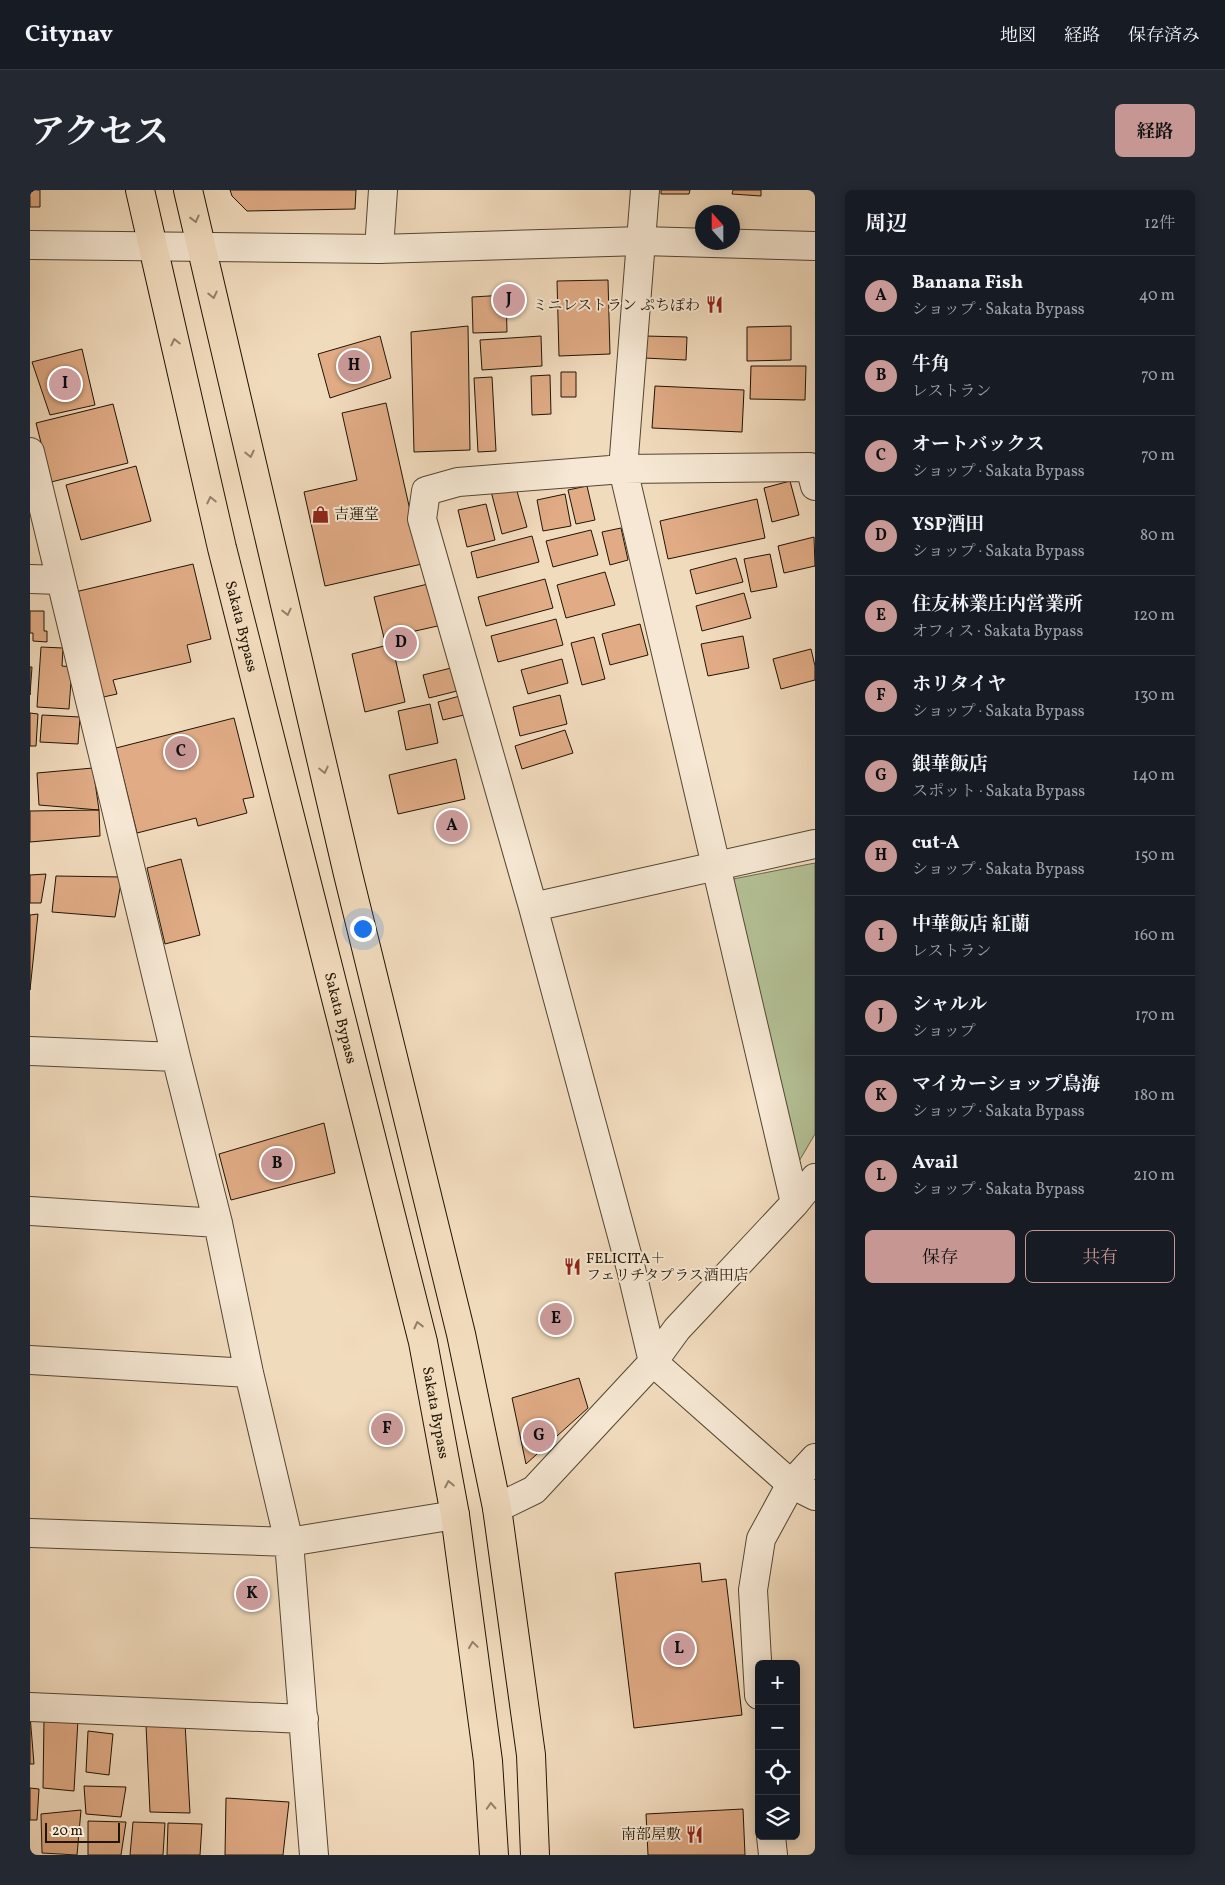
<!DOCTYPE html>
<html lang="ja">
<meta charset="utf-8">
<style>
:root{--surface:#171b24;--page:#242831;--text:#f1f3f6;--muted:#9ea1a6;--line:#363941;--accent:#c59692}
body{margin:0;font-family:Vollkorn,"Noto Serif JP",serif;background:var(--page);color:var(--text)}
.controls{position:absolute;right:15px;bottom:15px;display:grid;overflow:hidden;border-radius:8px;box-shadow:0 2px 12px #0003}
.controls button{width:45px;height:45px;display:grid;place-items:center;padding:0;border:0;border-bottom:1px solid var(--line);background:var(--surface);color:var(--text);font:25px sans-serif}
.compass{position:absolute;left:665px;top:15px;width:45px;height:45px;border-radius:50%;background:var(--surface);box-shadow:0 2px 12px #0003;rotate:339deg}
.scale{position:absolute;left:15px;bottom:12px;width:75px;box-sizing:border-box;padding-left:5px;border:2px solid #201404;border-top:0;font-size:14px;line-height:18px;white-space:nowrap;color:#201404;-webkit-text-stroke:4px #f6e8d4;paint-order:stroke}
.you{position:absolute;left:332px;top:738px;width:18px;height:18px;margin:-12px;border:4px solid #fff;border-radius:50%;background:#1a73e8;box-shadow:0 0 0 8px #1a73e833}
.badge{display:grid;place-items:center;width:32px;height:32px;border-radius:50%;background:var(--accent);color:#111;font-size:16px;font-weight:700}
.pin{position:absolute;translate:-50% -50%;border:2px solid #fff;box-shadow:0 1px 5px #0006}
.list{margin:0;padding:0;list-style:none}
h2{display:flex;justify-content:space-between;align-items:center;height:65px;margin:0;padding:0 20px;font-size:21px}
h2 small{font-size:16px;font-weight:400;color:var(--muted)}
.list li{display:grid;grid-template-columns:32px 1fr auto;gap:15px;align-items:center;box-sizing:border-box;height:80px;padding:0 20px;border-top:1px solid var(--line)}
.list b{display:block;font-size:19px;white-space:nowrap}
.list p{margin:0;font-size:16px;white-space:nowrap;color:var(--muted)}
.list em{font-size:16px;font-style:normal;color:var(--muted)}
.actions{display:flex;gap:10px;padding:15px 20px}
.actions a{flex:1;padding:11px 0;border:1px solid var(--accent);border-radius:8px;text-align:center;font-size:18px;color:var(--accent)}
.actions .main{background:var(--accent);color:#111}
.icon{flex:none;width:28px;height:28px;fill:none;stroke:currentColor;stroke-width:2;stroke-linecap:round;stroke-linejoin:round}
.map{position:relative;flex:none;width:785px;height:1665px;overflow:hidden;border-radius:8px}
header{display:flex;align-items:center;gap:30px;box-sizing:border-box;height:70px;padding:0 25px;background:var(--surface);border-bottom:1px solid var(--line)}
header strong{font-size:24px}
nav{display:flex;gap:28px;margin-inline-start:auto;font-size:18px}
.intro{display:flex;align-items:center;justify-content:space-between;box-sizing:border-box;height:120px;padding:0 30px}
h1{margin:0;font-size:35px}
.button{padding:12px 22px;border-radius:8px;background:var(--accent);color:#111;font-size:18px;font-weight:700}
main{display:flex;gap:30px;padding:0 30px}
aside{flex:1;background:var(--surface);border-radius:8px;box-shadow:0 2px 12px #0003}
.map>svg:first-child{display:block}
.green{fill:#b4c196;stroke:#6a6a4d}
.building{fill:#e0ab85;stroke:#201404}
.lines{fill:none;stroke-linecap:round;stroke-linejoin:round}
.minor-casing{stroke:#544632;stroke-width:30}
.tertiary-casing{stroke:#544632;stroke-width:30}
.trunk-casing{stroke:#201404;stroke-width:30}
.minor{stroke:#f6e8d4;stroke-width:28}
.tertiary{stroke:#f6e8d4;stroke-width:28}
.trunk{stroke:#f1dbbd;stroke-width:28}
.oneway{stroke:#93816a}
.labels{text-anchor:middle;stroke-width:4;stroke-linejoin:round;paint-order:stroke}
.poi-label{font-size:15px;fill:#201404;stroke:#f6e8d4;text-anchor:end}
.street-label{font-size:15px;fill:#201404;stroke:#f6e8d4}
</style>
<header>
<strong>Citynav</strong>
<nav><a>地図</a><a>経路</a><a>保存済み</a></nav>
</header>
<div class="intro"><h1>アクセス</h1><a class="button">経路</a></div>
<main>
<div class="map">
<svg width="785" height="1665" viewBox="0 0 785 1665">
<rect width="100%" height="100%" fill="#f1dbbd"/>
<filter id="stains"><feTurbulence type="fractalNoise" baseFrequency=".004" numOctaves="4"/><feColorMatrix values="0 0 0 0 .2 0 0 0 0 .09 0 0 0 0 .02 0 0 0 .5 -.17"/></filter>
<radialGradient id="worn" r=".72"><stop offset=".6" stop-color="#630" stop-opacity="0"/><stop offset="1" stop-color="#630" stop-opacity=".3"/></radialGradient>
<path class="green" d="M785,673V944L758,990L698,690Z"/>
<path class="building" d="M0,0H10V17H0Z
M200,0H326L325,19L217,21L202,6Z
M631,0H660L659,4H631Z
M703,0H731V6L702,4Z
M578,90L580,164L529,166L527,91Z
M476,105L477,142L443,143L442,107Z
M438,136L440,260L384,262L381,142Z
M761,136V170L717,171V137Z
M350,146L361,188L300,208L288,164Z
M511,146L512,176L452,180L450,150Z
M615,146L657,147L656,170L614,168Z
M52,159L65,215L20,225L2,172Z
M721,176H776L775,210L720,209Z
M531,182H546V207H531Z
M520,185L521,224L502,225L501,186Z
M462,187L466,261L448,262L444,188Z
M625,196L714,200L712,242L622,238Z
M356,213L392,374L295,396L274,302L327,290L312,223Z
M83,214L98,273L21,292L6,233Z
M106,276L121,331L51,350L36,295Z
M760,291L769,325L742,332L734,298Z
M485,294L497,337L472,344L461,301Z
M557,296L565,330L546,334L538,300Z
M535,304L541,336L513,341L507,310Z
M727,309L735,348L638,369L630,331Z
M456,314L465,350L437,357L428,320Z
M591,338L598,370L580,375L572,342Z
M561,340L568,365L523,377L516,351Z
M502,346L509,372L447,388L441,362Z
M784,347L785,376L754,383L748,356Z
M740,364L747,397L721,402L714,369Z
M706,368L713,392L666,404L660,380Z
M163,374L181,449L157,455L161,472L83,490L87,504L69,508L45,402Z
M575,382L585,415L536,428L527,395Z
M515,389L523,418L456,436L448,407Z
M402,393L412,435L354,448L344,407Z
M714,403L721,428L672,441L666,416Z
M0,421H14V441H17V452L3,451V443H0Z
M526,429L533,455L468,472L461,446Z
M610,434L618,465L580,475L572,444Z
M713,446L719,478L678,486L671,454Z
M564,447L575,489L552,495L541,453Z
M362,454L375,512L335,522L322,464Z
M11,457L33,458L32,476L42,477L39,519L7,517Z
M781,459L785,476V490L751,499L743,469Z
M532,469L538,493L498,504L491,480Z
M429,476L435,499L399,508L393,485Z
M0,477H2L0,505Z
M437,504L442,523L413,530L408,512Z
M530,505L537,534L490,546L483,517Z
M400,514L408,553L376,560L368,521Z
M0,523L8,524L6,556H0Z
M12,525L50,527L48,554L10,552Z
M204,528L224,607L213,609L217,623L168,636L166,628L107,643L86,558Z
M535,540L543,563L492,579L485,556Z
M426,569L435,609L368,624L359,585Z
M63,578L69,620L9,615L7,583Z
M69,620L70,646L0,652V621Z
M151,669L170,745L135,754L117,678Z
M16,684L11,713H0V685Z
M26,686L92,687L85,727L22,722Z
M8,724L0,800V725Z
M294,933L305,983L201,1010L189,964Z
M549,1188L558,1218L496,1274L482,1208Z
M670,1373L672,1392L696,1389L712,1525L604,1538L585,1383Z
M0,1525L4,1574H0Z
M14,1529H48L44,1601L13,1598Z
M155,1533L160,1623L120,1622L116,1535Z
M58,1541L83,1544L79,1585L56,1582Z
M54,1596L96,1597L91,1627L56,1624Z
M0,1598L9,1599L7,1630H0Z
M196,1608L259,1612L253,1665H195Z
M713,1619L715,1665H618L616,1624Z
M51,1620L47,1665L12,1663L11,1624Z
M58,1631L96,1632L91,1665H58Z
M103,1632L135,1633L133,1665H100Z
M138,1633L172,1634L170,1665H137Z"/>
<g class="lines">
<defs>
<path id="minor" d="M615,0L593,279L765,1013
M349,59L353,0
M0,262L146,867L188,1033L219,1183L259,1352L284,1665
M785,296L780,277L593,279L428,292L396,301L392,329L503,717L601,1079L623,1172L761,1294L785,1306
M0,389L30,390
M503,717L785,654
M0,861L146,867
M0,1021L188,1033
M0,1170L219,1183
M467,1318L504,1300L623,1172L647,1139L765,1013L785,988
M0,1343L259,1352L425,1325
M0,1517L274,1529"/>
<path id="tertiary" d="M0,55L349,59L612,51L785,56
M729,1505L723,1400L731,1349L761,1294L785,1268
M741,1646L743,1665"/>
<g id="trunk">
<path id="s1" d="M110,0L192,358L393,1152L425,1325L458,1571L464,1665"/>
<path d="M158,0L318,684L431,1144L467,1318L501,1565L505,1665"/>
</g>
</defs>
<use href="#minor" class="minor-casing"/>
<use href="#tertiary" class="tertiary-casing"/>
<use href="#trunk" class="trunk-casing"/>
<use href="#minor" class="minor"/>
<use href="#tertiary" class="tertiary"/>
<use href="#trunk" class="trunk"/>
</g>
<defs><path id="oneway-chevron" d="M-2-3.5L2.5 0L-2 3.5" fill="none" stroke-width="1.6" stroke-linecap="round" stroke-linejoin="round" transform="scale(1.25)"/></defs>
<g class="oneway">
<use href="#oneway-chevron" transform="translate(165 29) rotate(76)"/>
<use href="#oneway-chevron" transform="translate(183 105) rotate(77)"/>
<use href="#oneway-chevron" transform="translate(145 152) rotate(-103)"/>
<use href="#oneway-chevron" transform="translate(220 264) rotate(77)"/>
<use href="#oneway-chevron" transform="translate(181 310) rotate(-103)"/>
<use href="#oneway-chevron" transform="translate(257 422) rotate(77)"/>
<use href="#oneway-chevron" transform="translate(294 580) rotate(77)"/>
<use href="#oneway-chevron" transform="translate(388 1135) rotate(-104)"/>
<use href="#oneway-chevron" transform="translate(419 1294) rotate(-101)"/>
<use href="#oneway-chevron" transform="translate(443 1455) rotate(-98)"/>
<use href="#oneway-chevron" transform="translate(461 1616) rotate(-93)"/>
</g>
<defs>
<symbol id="restaurant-bare" viewBox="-9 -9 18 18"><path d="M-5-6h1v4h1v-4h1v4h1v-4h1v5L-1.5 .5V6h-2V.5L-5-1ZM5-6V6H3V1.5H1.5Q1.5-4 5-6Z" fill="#8f2418" stroke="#f6e8d4" stroke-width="2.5" paint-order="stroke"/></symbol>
<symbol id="shop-bare" viewBox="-9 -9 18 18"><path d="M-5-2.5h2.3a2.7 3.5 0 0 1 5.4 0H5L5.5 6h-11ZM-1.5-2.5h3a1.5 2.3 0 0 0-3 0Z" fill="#8f2418" stroke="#f6e8d4" stroke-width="2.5" paint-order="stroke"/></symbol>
</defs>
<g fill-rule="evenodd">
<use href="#restaurant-bare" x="672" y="102" width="25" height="25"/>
<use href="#shop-bare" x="278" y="312" width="25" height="25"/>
<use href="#restaurant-bare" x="530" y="1064" width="25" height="25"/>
<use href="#restaurant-bare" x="652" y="1632" width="25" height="25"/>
</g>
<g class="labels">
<g class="poi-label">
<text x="670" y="120">ミニレストラン ぷちぽわ</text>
<text x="304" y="329" text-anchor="start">吉運堂</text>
<text x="556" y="1073" text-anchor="start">FELICITA＋<tspan x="556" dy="17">フェリチタプラス酒田店</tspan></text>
<text x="651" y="1649">南部屋敷</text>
</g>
<g class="street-label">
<text dy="5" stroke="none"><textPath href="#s1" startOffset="448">Sakata Bypass</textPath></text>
<text dy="5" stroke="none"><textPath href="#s1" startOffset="852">Sakata Bypass</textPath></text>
<text dy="5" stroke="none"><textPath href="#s1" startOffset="1258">Sakata Bypass</textPath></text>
</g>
</g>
<rect width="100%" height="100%" filter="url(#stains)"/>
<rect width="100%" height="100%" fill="url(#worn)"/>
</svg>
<div class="controls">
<button>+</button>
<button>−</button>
<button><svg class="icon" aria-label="locate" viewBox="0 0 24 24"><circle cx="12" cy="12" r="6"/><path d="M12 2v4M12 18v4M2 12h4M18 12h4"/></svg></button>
<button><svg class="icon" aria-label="layers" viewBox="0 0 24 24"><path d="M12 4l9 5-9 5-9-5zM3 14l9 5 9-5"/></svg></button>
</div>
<svg class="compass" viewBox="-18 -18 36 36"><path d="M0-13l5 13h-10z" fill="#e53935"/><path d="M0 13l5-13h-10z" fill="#9ea1a6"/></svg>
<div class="scale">20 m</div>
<div class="you"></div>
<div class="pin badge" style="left:422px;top:636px">A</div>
<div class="pin badge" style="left:247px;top:974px">B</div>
<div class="pin badge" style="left:151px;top:562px">C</div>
<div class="pin badge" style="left:371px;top:453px">D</div>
<div class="pin badge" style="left:526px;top:1129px">E</div>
<div class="pin badge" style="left:357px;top:1239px">F</div>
<div class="pin badge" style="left:509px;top:1246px">G</div>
<div class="pin badge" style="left:324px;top:176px">H</div>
<div class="pin badge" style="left:35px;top:194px">I</div>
<div class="pin badge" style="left:479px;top:110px">J</div>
<div class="pin badge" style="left:222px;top:1404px">K</div>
<div class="pin badge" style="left:649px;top:1459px">L</div>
</div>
<aside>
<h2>周辺<small>12件</small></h2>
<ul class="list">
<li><span class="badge">A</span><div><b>Banana Fish</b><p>ショップ · Sakata Bypass</p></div><em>40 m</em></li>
<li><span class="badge">B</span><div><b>牛角</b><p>レストラン</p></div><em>70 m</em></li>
<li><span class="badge">C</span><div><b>オートバックス</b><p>ショップ · Sakata Bypass</p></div><em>70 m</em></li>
<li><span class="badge">D</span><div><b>YSP酒田</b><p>ショップ · Sakata Bypass</p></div><em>80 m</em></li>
<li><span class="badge">E</span><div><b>住友林業庄内営業所</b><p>オフィス · Sakata Bypass</p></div><em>120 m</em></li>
<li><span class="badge">F</span><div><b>ホリタイヤ</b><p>ショップ · Sakata Bypass</p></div><em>130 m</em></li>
<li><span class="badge">G</span><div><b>銀華飯店</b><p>スポット · Sakata Bypass</p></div><em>140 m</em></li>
<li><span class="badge">H</span><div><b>cut-A</b><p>ショップ · Sakata Bypass</p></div><em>150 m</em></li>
<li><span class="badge">I</span><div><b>中華飯店 紅蘭</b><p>レストラン</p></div><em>160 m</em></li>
<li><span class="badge">J</span><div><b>シャルル</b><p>ショップ</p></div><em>170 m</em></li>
<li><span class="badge">K</span><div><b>マイカーショップ鳥海</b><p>ショップ · Sakata Bypass</p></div><em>180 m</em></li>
<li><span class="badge">L</span><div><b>Avail</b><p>ショップ · Sakata Bypass</p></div><em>210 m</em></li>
</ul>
<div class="actions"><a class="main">保存</a><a>共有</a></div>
</aside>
</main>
